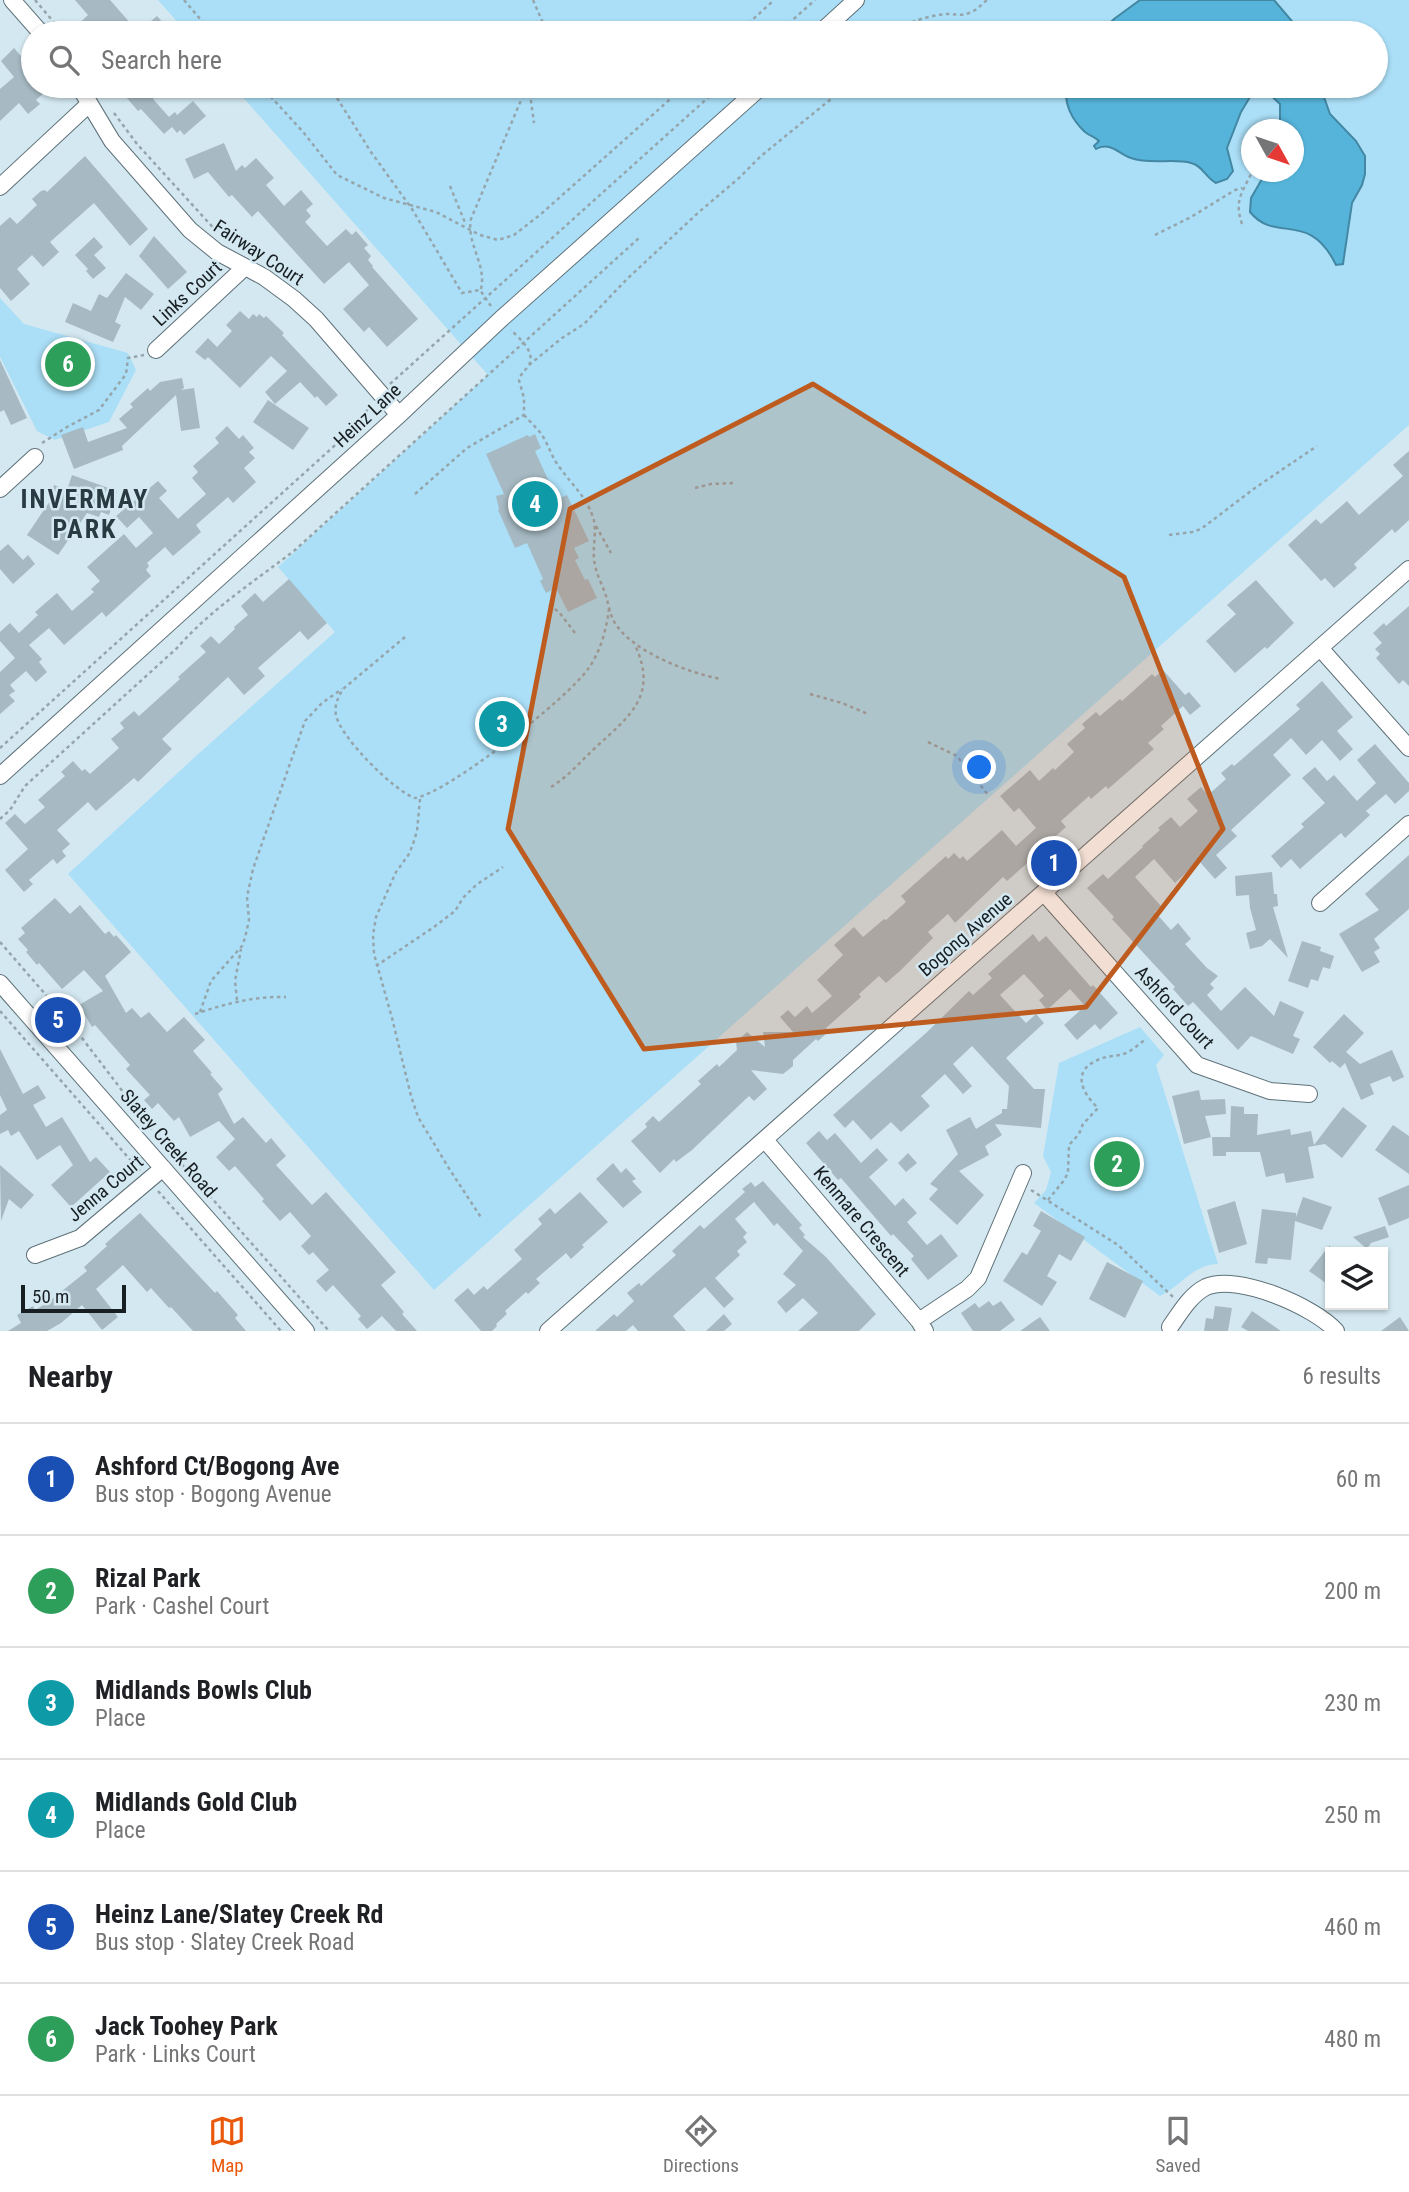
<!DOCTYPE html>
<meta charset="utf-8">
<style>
:root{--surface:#fff;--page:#f2f2f2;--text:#202124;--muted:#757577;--line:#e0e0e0;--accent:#ea580c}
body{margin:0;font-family:"Roboto Condensed",sans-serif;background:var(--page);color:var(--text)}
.controls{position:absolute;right:21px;bottom:21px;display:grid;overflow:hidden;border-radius:0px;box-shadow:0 2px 5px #0004}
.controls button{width:63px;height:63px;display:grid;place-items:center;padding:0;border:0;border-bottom:2px solid var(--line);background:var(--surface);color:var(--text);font:35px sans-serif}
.compass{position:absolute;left:1241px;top:119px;width:63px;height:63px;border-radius:50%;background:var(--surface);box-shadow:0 2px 5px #0004;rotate:130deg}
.scale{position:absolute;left:21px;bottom:18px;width:105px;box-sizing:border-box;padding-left:7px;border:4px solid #181f23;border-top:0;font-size:19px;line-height:24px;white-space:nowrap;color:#181f23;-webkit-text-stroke:5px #d4e8f1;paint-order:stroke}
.you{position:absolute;left:980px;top:768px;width:24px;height:24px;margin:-18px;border:5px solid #fff;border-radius:50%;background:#1a73e8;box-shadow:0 0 0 10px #1a73e833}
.badge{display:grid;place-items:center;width:46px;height:46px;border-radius:50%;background:var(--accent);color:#fff;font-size:23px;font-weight:700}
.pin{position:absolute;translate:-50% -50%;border:4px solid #fff;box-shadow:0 2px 7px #0006}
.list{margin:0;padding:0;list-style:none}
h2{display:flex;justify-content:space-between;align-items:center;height:91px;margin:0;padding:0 28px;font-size:30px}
h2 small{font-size:23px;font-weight:400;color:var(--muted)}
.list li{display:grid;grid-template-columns:46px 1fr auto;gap:21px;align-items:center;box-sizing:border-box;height:112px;padding:0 28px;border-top:2px solid var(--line)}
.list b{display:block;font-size:26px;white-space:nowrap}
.list p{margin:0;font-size:23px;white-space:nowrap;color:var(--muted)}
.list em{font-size:23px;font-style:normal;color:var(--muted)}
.icon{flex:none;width:38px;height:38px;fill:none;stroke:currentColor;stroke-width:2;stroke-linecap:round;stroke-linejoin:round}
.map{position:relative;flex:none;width:1409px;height:1331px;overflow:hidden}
.search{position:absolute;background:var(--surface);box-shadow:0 2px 5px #0004;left:21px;right:21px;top:21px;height:77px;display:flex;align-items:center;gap:18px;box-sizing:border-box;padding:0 24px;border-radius:38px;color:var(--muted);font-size:26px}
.sheet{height:763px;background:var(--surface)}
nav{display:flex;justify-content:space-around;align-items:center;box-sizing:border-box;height:98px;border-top:2px solid var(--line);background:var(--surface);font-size:19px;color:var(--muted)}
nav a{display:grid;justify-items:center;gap:4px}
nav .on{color:var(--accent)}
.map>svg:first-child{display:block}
.green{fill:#abdff7;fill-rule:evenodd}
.water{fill:#56b4da;stroke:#4387a3;stroke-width:2}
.building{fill:#a7bac3}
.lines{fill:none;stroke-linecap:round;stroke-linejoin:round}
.minor-casing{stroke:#5f7179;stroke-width:18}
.path{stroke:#95a5ac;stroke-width:2.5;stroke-dasharray:3.5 3.5;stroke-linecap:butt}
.minor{stroke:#fff;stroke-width:16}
.marked{fill:#be5c20;fill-opacity:0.2;stroke:#be5c20;stroke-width:5;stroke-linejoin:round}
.labels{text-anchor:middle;stroke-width:5;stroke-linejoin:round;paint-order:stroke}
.street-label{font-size:19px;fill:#181f23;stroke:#d4e8f1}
.district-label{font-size:26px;font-weight:bold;letter-spacing:2px;fill:#2a3a42;stroke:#d4e8f1}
</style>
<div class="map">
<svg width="1409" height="1331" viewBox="0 0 1409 1331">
<rect width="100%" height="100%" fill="#d4e8f1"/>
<path class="green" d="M158,0H1409V425L434,1290L68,874L196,756L335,632L278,567L488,375L233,86H1376V33H187ZM1252,130H1294V172H1252Z
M0,298L24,324L128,353L136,370L109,422L55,440L37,431L0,357Z
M1140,1027L1164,1055L1156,1065L1218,1264C1192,1265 1181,1286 1160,1296L1034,1203L1046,1190L1051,1172L1043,1156L1059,1063Z"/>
<path class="water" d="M1140,0H1274L1302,33H1100L1114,19Z
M1067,86H1320L1330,114L1356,141L1365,156V174L1362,185L1352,203L1343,264L1336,265C1309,209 1276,244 1250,212L1251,198L1266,172H1294V130L1280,129V104L1261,86L1256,87L1241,112L1227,148L1233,171L1227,179L1216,183C1206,178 1202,165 1191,163C1174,158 1150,165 1131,158C1119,154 1110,141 1096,149L1094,146L1099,141C1095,137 1090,136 1085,132C1072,120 1063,103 1067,86Z"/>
<path class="building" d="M75,0H110L132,25L124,33H116L111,28L105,33H83L76,26L88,15Z
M157,16L172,33H137Z
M14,48L33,70V86H52L36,100L40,104L28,114L19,103L0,121V89L14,77L1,61Z
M139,86H167L153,99L169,117L175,112L177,115L193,101L206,116L184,135L180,130L177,133L172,127L164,134L141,109L138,111L126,97Z
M224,143L236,171L242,165L245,168L256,158L274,178L266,185L284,206L301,190L313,204L306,210L311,216L305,222L327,246L346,229L352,235L356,231L368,245L364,248L371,256L368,260L373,266L372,267L418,319L387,347L369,327L364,332L343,309L369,285L349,262L324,284L258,211L252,217L232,195L229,197L208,172L194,179L185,159Z
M85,156L148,229L130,246L94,203L50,242L59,252L43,267L32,255L17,269L30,284L11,301L0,288V226L10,217L17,224L37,205L32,199L41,191L45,190L47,192Z
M154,236L187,272L168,289L139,256Z
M94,237L103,247L94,255L106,268L93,279L86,271L88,269L75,255Z
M126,273L154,294L141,310L125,297L115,322L121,325L113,342L65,322L73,303L91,311L99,294L107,298Z
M240,311L249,319L253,314L257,317L259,314L264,318L266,316L284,333L282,335L338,395L326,406L317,396L315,398L300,382L275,404L265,392L287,371L271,356L240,388L208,357L205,360L195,352L208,338L217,347L232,331L226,325Z
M0,360L27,418L11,425L4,410L0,412Z
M182,378L184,388L181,390L194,388L200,428L181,431L176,395L122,446L123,450L74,469L61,435L83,427L88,442L127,428L119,419L133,407L130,404L148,388L150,391L160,382Z
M268,400L309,428L293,450L253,422Z
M227,426L239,439L243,435L254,448L249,452L255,458L244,468L256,482L233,503L228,497L196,525L201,532L173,556L165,547L147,563L149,566L146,570L151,576L106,617L102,612L64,645L49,628L29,645L42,659L39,662L47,672L36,682L26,671L10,685L15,691L9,695L15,701L0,714V672L15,658L0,641V632L10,623L19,633L38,615L35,612L57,593L72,611L94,592L91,589L100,581L87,567L124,534L136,548L153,533L139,517L127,528L116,516L158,481L167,491L159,498L178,519L206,494L192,478L198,472L193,466L219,443L215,438Z
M535,434L541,448L535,451L557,499L567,495L589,541L574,548L579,558L575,560L585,580L588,579L597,598L568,612L556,588L546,593L540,581L543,579L527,543L515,548L498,510L499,509L496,496L504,494L486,454L528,435L529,437Z
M1409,451V520L1395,533L1392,529L1354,564L1357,568L1334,588L1325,578L1321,581L1288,545L1316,519L1321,524L1347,501L1359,515L1403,476L1393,465Z
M72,475L117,491L109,515L101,512L99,517L87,513L58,555L27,535L50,501L54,485L67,490Z
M8,544L23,560L28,555L35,564L13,584L0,569V551Z
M289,579L327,623L308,640L300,631L258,668L265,676L244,695L228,677L162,739L172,749L138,782L134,778L96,811L88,802L57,830L70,844L62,851L66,856L57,864L53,859L29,880L33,884L24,892L5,870L28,849L5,823L15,814L25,824L45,807L38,800L65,776L61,772L73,761L82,771L85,769L90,774L119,748L111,739L124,728L120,723L134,711L139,716L180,679L178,677L206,652L200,646L211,636L219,644L235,629L234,627L248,615L241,606L255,593L263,602Z
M1256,580L1294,623L1267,649L1265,647L1235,673L1206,641L1236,614L1227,605Z
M1409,606V686L1403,680L1399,684L1376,658L1380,654L1375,649L1382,643L1373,633L1384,623L1386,626Z
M1163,670L1185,695L1189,692L1201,706L1190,715L1183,706L1161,726L1164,729L1148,743L1154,749L1108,789L1106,786L1091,799L1089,796L1061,821L1066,827L1032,857L1033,858L1007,881L1003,877L955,923L948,914L928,932L933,938L901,970L886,983L879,976L859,994L861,997L826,1028L829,1031L818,1041L816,1039L793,1060V1066L783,1074L751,1070L767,1089L754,1101L749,1096L692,1150L676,1162L674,1159L660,1173L631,1141L647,1127L645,1124L653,1116L659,1122L701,1084L698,1081L717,1064L719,1067L737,1050L736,1042L747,1032L765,1047L763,1032H793L780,1017L788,1010L795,1017L807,1006L812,1013L832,996L817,980L843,955L834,945L854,927L863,937L884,919L886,920L906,902L901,896L946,856L948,859L954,853L960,859L963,856L967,861L1002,830L1016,846L1036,828L1019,808L1014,812L1000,796L1030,770L1039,781L1053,768L1055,770L1074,752L1067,744L1085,728L1082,724L1096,712L1100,716L1120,699L1122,701L1152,674L1155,677Z
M1322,681L1353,717L1337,731L1353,749L1340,761L1322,740L1306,755L1291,738L1273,755L1291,775L1231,830L1237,836L1216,855L1227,868L1215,879L1199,861L1175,883L1154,859L1135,877L1161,906L1155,912L1171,930L1178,923L1191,939L1185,944L1207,968L1218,976L1210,984L1214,988L1207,995L1221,1011L1245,987L1274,1016L1280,1001L1304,1012L1293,1036L1300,1039L1293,1054L1251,1036L1238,1050L1193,1002L1188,1006L1173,989L1175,987L1112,919L1114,917L1087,888L1103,874L1108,879L1143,847L1142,846L1160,830L1158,828L1171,817L1180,827L1198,811L1187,799L1201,787L1208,795L1226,779L1221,773L1232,764L1234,766L1300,709L1296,705Z
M504,712L514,723L499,736L489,724Z
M1375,744L1409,783V791L1395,804L1386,794L1366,811L1370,815L1345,838L1341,833L1300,869L1291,859L1281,868L1271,856L1304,827L1301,824L1325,803L1302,778L1315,767L1327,781L1334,775L1357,801L1376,783L1357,760Z
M1409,855V909L1374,939L1380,948L1374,952L1380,962L1362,972L1339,934L1379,910L1365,894Z
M1272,872L1274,894H1277L1278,906L1273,907L1288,958L1270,939L1262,946L1250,949L1246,933L1256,930L1250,908L1249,895L1236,896L1235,876Z
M55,898L70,914L80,905L105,934L109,931L114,937L116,935L131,952L105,976L126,1013L132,1008L141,1018L149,1012L167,1032L184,1017L205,1040L193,1051L212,1073L210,1074L223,1089L218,1094L234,1124L243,1117L266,1143L271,1138L286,1156L276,1165L312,1205L326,1192L372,1244L396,1272L381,1285L404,1312L402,1314L417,1331H396L382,1316L367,1329L358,1319L361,1316L333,1285L326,1292L316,1281L329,1270L313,1252L309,1255L301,1246L311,1236L290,1212L280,1221L262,1201L264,1199L235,1166L229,1171L216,1157L235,1139L219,1121L190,1137L179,1117L174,1121L158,1103L152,1109L144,1100L150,1095L126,1069L130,1065L95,1025L92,1027L79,1005L103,991L84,970L62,989L39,963L37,965L26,952L28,950L18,939L25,933L21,928Z
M1033,934L1039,942L1046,936L1091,987L1093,985L1118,1013L1100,1030L1095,1024L1077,1040L1064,1025L1085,1006L1070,989L1047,1010L1039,1000L1044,996L1024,974L1000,995L1026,1023L1036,1014L1044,1023L1006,1058L1034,1089H1045L1041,1128L995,1124L1002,1135L985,1146L989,1155L959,1171L984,1195L957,1225L929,1199L938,1189L930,1184L958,1154L946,1130L970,1117L976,1129L1002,1113V1109H1007L1009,1086L972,1046L953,1064L972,1086L963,1094L945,1074L921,1096L930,1106L901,1132L891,1122L871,1140L853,1120L845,1128L833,1115L926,1033L969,991L973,995L992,978L988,974Z
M1302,941L1321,947L1320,951L1334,956L1330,969L1323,967L1318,981L1311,979L1308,988L1288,981Z
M1344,1014L1364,1033L1346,1052L1360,1064L1392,1050L1404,1077L1393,1082L1390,1076L1370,1084L1374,1094L1361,1100L1345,1063L1340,1068L1332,1061L1330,1063L1313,1047Z
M0,1049L23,1094L38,1085L46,1098L33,1105L46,1127L62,1117L90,1162L96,1157L110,1172L71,1207L51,1185L73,1165L60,1145L37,1160L19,1131L11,1136L8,1130L0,1134V1115L7,1110L0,1095Z
M1199,1090L1201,1100L1225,1099L1226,1114L1205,1116L1211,1137L1184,1144L1172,1096Z
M1231,1106L1244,1107V1114H1258L1257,1135L1290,1129L1291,1135L1311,1131L1314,1145L1343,1107L1367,1126L1342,1158L1325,1144L1308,1147L1314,1178L1286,1183L1284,1173L1266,1177L1260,1152H1226V1156H1213L1212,1137H1230Z
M1393,1125L1409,1136V1174L1375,1150Z
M819,1131L827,1140L835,1133L861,1163L877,1148L888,1160L869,1177L895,1206L903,1198L917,1213L907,1222L927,1245L941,1234L958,1256L928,1280L911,1259L914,1256L893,1234L891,1236L841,1178L838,1180L806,1143Z
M908,1153L917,1163L906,1172L898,1163Z
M613,1163L621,1173L626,1168L636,1179L632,1181L642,1192L623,1208L596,1179Z
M0,1165L34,1195L21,1209L9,1199L1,1221Z
M763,1181L802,1225L799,1228L805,1235L803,1237L826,1257L876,1314L859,1331H798L818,1313L803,1298L786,1313L777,1302L796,1285L783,1274L803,1251L777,1223L774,1226L754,1202L735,1219L747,1233L743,1237L747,1242L737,1251L740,1255L715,1278L734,1299L724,1308L705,1287L673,1316L686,1331H638L633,1325L626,1331H595L614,1314L617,1317L634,1301L627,1293L639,1283L641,1286L676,1255L672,1251L700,1225L704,1229L745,1192L742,1189L751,1182L755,1187Z
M1409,1185V1218L1389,1226L1378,1198Z
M580,1192L608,1222L582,1245L584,1247L571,1259L566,1253L536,1279L540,1283L528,1294L526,1292L505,1311L507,1314L496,1324L497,1326L492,1331H481L454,1300L468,1288L474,1295L484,1286L487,1290L522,1259L514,1250L542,1224L538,1219L550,1208L555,1214Z
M1303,1197L1332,1207L1322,1230L1295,1221L1291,1260L1268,1258L1267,1264L1255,1263L1262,1209L1296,1213V1217Z
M1235,1201L1247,1244L1219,1253L1207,1210Z
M1041,1211L1085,1237L1071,1261L1059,1254L1047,1276L1057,1282L1042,1306L1003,1281L1022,1252L1027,1255L1041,1231L1033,1226Z
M140,1213L215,1293L217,1291L238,1315L235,1318L246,1331H193L171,1307L169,1308L151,1288L147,1292L123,1265L96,1289L118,1317L102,1330L82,1305L61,1323L47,1331H8L21,1323L17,1315L33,1306L35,1310L47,1303L87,1271L84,1267L107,1246L105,1244Z
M1385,1226L1389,1237L1371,1243L1367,1249L1353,1237Z
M1330,1245V1286L1309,1271Z
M1107,1262L1143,1281L1125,1318L1089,1299Z
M989,1301L993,1306L1001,1301L1015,1320L1000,1331H973L961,1313L975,1303L979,1308Z
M1215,1306L1232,1308L1228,1331H1204L1206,1318L1213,1319Z
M1252,1311L1281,1331H1248L1241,1327Z
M724,1314L732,1324L724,1331H706Z
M1040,1317L1050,1331H1020Z
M1400,1317L1409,1331H1381Z"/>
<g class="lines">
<defs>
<path id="minor" d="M12,0L41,33
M820,33L856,0
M79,86L112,141L190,230L217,252L264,277L294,299L316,319L399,415
M0,187L89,104
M156,350L245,267
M0,489L35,457
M1320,648L1409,748
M0,776L399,415L501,319L762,86
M1044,893L1197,1065L1270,1091L1309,1094
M1320,903L1409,824
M0,983L306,1331
M765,1140L919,1321L925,1331
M35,1255L80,1238L163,1168
M919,1321L967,1289L978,1278L1023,1173
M1170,1327C1180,1313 1190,1295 1206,1287C1237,1273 1315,1307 1336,1331
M548,1331L1409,569"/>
</defs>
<use href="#minor" class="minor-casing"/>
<path class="path" d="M35,0L63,33
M184,0L212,33
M533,0L543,23L545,33
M738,33L774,0
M778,33L815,0
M894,33C908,21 928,16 946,14C954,14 962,16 969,13C976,11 981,5 987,0
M261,86L304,133L337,175L384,198L436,212L480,235L498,240L514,235L541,214L685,86
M529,86L534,123
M337,98L371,152L412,209L462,293L480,290L493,309
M114,113L137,144L208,222L218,233L250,251
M450,186L466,225
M1242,224C1234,200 1242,193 1252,172
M1155,235L1191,217L1235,190L1242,188
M481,289C487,265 466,243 471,219L527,86
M529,365L562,338L584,324L627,279L699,212L739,178L761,156L847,86
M390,384L721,86
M524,415C530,422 537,428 542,435C549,446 552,458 560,468C573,486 585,495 593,517C598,532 591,549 595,565C597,576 603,586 606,596C609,606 610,617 617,626C636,653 689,673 721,679
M42,443L67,427L99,410L126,374L128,358L144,355
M695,488L711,484L733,483
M415,494L467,448L524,415V398L519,380C521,373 526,370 529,365C536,352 519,338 511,330
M596,526L611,553
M1169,535L1192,532L1201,529L1255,488L1317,446
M549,605L559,612L575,633
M405,637L343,689C338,697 334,706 336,715C340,737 395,792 415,798C448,793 568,698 588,669C600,653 607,628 609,608
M810,694L842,703L868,714
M928,742L957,756L989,796
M0,748L363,420L370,403
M551,787C569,776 581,761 596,747C631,715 658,695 635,645
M420,799L417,831L413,844L409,854L396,872L376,917L373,935L374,954L392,1018L411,1096L418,1117L450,1170L482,1219
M0,819L10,810L25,786L177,648C211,609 255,581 295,550L639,238
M0,942L72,1025L156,1135L329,1331
M376,966L434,927L455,911L463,898L476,885L503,867
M237,1000L235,981L241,949
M0,1011L140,1171
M200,1012L211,981L242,946L245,938L249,920L247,897L253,869L305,721L322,703L342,689
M195,1014C225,1004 254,996 286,997
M1031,1190L1118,1245L1173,1297
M158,1191L281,1331
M1048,1200L1065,1179L1068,1172L1069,1145L1079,1134L1083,1124L1098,1108C1081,1092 1071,1070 1100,1059C1109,1055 1119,1057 1128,1052C1134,1049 1140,1043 1146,1039"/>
<use href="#minor" class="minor"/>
</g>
<path class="marked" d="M813,384L1124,577L1223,829L1086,1007L644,1049L508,829L570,509Z"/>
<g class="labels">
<g class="street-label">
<text transform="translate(259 252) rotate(33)" y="7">Fairway Court</text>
<text transform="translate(187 293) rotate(-43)" y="7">Links Court</text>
<text transform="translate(367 415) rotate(-43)" y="7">Heinz Lane</text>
<text transform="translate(965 934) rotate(-41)" y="7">Bogong Avenue</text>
<text transform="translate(1175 1007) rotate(47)" y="7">Ashford Court</text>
<text transform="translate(169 1143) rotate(49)" y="7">Slatey Creek Road</text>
<text transform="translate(105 1188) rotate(-40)" y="7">Jenna Court</text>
<text transform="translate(862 1221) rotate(50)" y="7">Kenmare Crescent</text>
</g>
<g class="district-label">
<text x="85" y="508">INVERMAY<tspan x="85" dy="30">PARK</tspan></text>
</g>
</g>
</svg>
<div class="controls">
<button><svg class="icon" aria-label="layers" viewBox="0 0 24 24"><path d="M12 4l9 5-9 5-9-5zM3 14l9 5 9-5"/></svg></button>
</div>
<svg class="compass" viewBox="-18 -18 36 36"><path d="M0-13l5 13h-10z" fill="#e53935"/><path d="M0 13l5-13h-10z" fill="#757577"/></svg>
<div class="scale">50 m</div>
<div class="you"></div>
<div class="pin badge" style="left:1054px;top:863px;background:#1a4fb4">1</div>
<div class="pin badge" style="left:1117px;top:1164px;background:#2e9e5b">2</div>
<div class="pin badge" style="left:502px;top:724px;background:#0f9aa8">3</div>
<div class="pin badge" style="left:535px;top:504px;background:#0f9aa8">4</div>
<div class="pin badge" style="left:58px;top:1020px;background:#1a4fb4">5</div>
<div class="pin badge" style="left:68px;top:364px;background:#2e9e5b">6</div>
<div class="search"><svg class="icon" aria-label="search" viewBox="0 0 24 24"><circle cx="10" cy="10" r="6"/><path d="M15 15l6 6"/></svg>Search here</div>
</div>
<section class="sheet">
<h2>Nearby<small>6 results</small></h2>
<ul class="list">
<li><span class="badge" style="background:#1a4fb4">1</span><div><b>Ashford Ct/Bogong Ave</b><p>Bus stop · Bogong Avenue</p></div><em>60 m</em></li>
<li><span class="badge" style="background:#2e9e5b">2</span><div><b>Rizal Park</b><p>Park · Cashel Court</p></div><em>200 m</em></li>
<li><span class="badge" style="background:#0f9aa8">3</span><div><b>Midlands Bowls Club</b><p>Place</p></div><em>230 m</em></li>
<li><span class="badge" style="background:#0f9aa8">4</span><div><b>Midlands Gold Club</b><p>Place</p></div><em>250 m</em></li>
<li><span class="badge" style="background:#1a4fb4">5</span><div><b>Heinz Lane/Slatey Creek Rd</b><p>Bus stop · Slatey Creek Road</p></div><em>460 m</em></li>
<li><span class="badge" style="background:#2e9e5b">6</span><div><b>Jack Toohey Park</b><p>Park · Links Court</p></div><em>480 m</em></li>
</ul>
</section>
<nav>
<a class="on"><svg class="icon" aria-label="map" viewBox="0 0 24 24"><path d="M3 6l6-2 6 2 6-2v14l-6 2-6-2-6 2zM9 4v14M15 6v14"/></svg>Map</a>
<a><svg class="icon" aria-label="directions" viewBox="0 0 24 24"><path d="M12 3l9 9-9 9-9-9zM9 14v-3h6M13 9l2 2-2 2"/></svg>Directions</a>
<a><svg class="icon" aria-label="saved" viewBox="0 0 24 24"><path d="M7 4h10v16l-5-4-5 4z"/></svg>Saved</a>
</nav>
